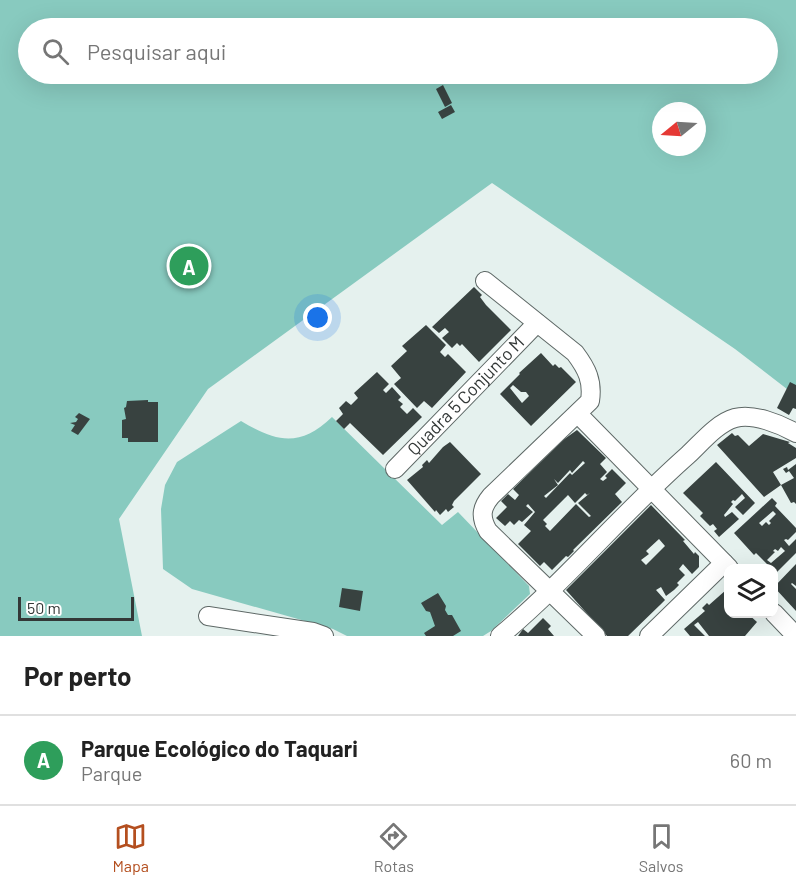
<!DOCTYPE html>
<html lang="pt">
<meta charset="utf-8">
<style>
:root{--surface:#fff;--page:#f6f6f6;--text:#222;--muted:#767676;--line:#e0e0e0;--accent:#b44f1f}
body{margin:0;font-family:Barlow,sans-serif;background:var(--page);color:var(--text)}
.controls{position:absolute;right:18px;bottom:18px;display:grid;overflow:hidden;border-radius:12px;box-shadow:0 6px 24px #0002}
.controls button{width:54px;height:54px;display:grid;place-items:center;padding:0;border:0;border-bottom:2px solid var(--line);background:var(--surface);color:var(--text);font:30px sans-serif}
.compass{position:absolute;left:652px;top:102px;width:54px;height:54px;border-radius:50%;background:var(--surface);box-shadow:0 6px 24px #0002;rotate:252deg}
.scale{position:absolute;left:18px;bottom:15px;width:116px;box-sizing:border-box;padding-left:6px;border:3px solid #333837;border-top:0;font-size:16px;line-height:21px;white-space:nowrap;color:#333837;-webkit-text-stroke:4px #fff;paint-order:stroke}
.you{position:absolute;left:318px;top:318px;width:21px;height:21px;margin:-15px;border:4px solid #fff;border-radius:50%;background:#1a73e8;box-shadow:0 0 0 9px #1a73e833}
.badge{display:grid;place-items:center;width:39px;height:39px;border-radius:50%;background:var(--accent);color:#fff;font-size:20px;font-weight:700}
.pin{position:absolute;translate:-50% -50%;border:3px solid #fff;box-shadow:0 2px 6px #0006}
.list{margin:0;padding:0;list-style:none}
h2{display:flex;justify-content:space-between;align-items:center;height:78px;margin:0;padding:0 24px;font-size:26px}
h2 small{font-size:20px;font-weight:400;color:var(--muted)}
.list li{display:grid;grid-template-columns:39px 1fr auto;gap:18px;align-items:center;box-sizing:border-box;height:90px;padding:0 24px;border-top:2px solid var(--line)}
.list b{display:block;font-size:22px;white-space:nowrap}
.list p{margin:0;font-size:20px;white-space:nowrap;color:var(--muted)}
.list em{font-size:20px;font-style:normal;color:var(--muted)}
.icon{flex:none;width:33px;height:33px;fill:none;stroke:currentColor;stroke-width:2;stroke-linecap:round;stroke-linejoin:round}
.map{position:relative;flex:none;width:796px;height:636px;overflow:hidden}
.search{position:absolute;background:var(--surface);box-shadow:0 6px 24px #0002;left:18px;right:18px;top:18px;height:66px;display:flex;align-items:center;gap:15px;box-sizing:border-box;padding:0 21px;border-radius:33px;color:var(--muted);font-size:22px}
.sheet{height:168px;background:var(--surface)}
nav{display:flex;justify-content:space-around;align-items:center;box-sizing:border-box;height:84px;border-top:2px solid var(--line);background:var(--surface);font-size:16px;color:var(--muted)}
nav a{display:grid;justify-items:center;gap:3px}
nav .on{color:var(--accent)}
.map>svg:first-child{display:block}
.green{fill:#88cabf;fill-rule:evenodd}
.building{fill:#384240;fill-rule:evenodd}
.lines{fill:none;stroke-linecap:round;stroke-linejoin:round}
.street-casing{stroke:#5e6866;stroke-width:20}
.street{stroke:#fff;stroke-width:18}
.labels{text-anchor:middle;stroke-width:6;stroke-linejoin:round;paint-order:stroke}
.street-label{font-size:18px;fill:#333837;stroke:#fff}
</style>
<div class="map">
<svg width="796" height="636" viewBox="0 0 796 636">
<rect width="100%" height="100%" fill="#e5f1ee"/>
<path class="green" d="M0,0H796V396L735,349L492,183L208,389L119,519L142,636H0ZM28,28H768V74H28ZM661,111H697V147H661Z
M332,417L442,525L458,512L529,586L530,594L491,631L483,636H347L333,629L192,589L163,569L161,509L165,485L177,462L241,421C276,442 300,448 332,417Z"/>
<path class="building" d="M443,85L452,103L445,107L436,89Z
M451,105L455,112L442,119L438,112Z
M474,287L482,295L480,297L486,305L511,330L479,362L462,344L460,346L457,343L452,348L442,338L449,332L445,328L439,333L432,327Z
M426,325L446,345L440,352L445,357L448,354L466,372L432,408L424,401L417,408L394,384L401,378L391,366L407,351L402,346Z
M541,353L553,366L555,364L559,368L561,367L576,382L531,426L500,394L520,374L519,373ZM513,385L521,392H526L529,396L522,403L510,388Z
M377,372L389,384L383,390L386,393L392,387L401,397L398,400L403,404L400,407L407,414L413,408L422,417L383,455L350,423L344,429L336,421L343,414L339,408L346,401L351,405L358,398L354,393Z
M790,382L796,385V409L793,408L789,415L777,408Z
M148,400V402H158V442H128V438H122V420L126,419L124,408L126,407L127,401Z
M79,413L90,419L78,435L71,431L75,425L70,423L76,422L78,419L75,417Z
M577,430L606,458L600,464L607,472L600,479L603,481L607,478L605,476L612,469L626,483L615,494L622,502L573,550L574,551L568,557L566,556L552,570L544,562L540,566L518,544L531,531L524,525L535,512L528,504L526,506L533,512L522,522L519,520L514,525L510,521L505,526L496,518L507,507L501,501L508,494L515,500L519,495L513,489L563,440ZM583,461L585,463L572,475L570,473L546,498L544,496L558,485L554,479L558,483L570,470L572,473ZM585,493L587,495L590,493L578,503L591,516L589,517L576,504L550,531L545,526L547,524L543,520L568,495L575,503Z
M732,433L735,436L738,435L749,446L763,434L790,442L788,443L796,448V458L773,472L781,485L794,478L789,471L786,473L783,469L787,467L788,470L796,464V504L794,502L791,503L781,485L764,497L717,445Z
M450,442L481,474L454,501L452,505L454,507L448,512L446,509L440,515L436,510L435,512L407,480L423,467L422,465L427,460L429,463L443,447Z
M716,462L755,503L743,515L735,507L745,498L742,494L735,501L733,500L731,502L733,504L724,515L725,517L732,512L739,519L719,537L714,531L717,529L713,524L710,526L700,516L703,513L683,493Z
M772,498L777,503L775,506L796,528V532L788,540L786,539L784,540L789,546L796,539V553L776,573L756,553L754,555L734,533ZM773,511L776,514L769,521L771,523L769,525L766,522L762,526L759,523ZM781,547L785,551L771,563L767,560L775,552L773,551L775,549L778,551Z
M651,505L685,540L683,541L694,554L695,552L699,556V567L692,574L683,564L679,569L685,575L677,583L679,585L674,590L666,596L661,587L656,590L665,600L660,605L628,636H607L566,590ZM659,539L665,546L646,565L641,560L649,554L646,551Z
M796,564V586L792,583L791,584L796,589V611L774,587Z
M342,588L363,591L360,611L339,607Z
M726,590L728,593V609L727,608L725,610L727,612L728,611V614H748L757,622L745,636H709L698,622L694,625L705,636H690L684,629L705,611L702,608L707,603L709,605Z
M438,593L446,606L445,610L448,615H452L461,631L453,636H426L424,633L435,626L430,612L426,611L421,603Z
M543,618L551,626L548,629L554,636H518L523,629L528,633Z"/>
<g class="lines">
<defs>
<g id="street">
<path d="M485,281L575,353C587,369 593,381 590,401L491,496C481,508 480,517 488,531L596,636"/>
<path d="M578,414L729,568"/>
<path id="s1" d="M395,469L537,323"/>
<path d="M774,613L796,636"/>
<path d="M208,616L313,632L324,636"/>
<path d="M500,636C567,580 623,512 688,455C701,443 717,423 735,418C753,413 780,424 796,433"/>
<path d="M649,636L724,563"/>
</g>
</defs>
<use href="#street" class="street-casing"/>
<use href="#street" class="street"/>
</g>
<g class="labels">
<g class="street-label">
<text dy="6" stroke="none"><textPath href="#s1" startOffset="102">Quadra 5 Conjunto M</textPath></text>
</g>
</g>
</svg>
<div class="controls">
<button><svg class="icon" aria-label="layers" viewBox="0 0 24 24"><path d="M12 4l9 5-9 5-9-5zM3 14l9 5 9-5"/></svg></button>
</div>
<svg class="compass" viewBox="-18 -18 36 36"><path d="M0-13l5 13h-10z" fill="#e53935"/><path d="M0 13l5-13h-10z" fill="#767676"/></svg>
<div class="scale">50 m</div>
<div class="you"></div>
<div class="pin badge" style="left:189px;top:266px;background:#2e9e5b">A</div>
<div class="search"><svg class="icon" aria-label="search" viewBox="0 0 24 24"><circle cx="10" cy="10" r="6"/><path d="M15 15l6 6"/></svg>Pesquisar aqui</div>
</div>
<section class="sheet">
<h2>Por perto<small></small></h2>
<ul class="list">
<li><span class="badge" style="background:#2e9e5b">A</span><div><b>Parque Ecológico do Taquari</b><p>Parque</p></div><em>60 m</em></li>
</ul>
</section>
<nav>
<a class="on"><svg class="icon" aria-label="map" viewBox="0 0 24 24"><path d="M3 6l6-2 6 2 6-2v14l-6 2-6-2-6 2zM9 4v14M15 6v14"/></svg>Mapa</a>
<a><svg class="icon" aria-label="directions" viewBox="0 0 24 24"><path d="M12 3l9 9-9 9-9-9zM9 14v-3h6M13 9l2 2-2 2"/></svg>Rotas</a>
<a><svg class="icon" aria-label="saved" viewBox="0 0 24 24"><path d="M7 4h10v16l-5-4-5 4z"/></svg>Salvos</a>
</nav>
